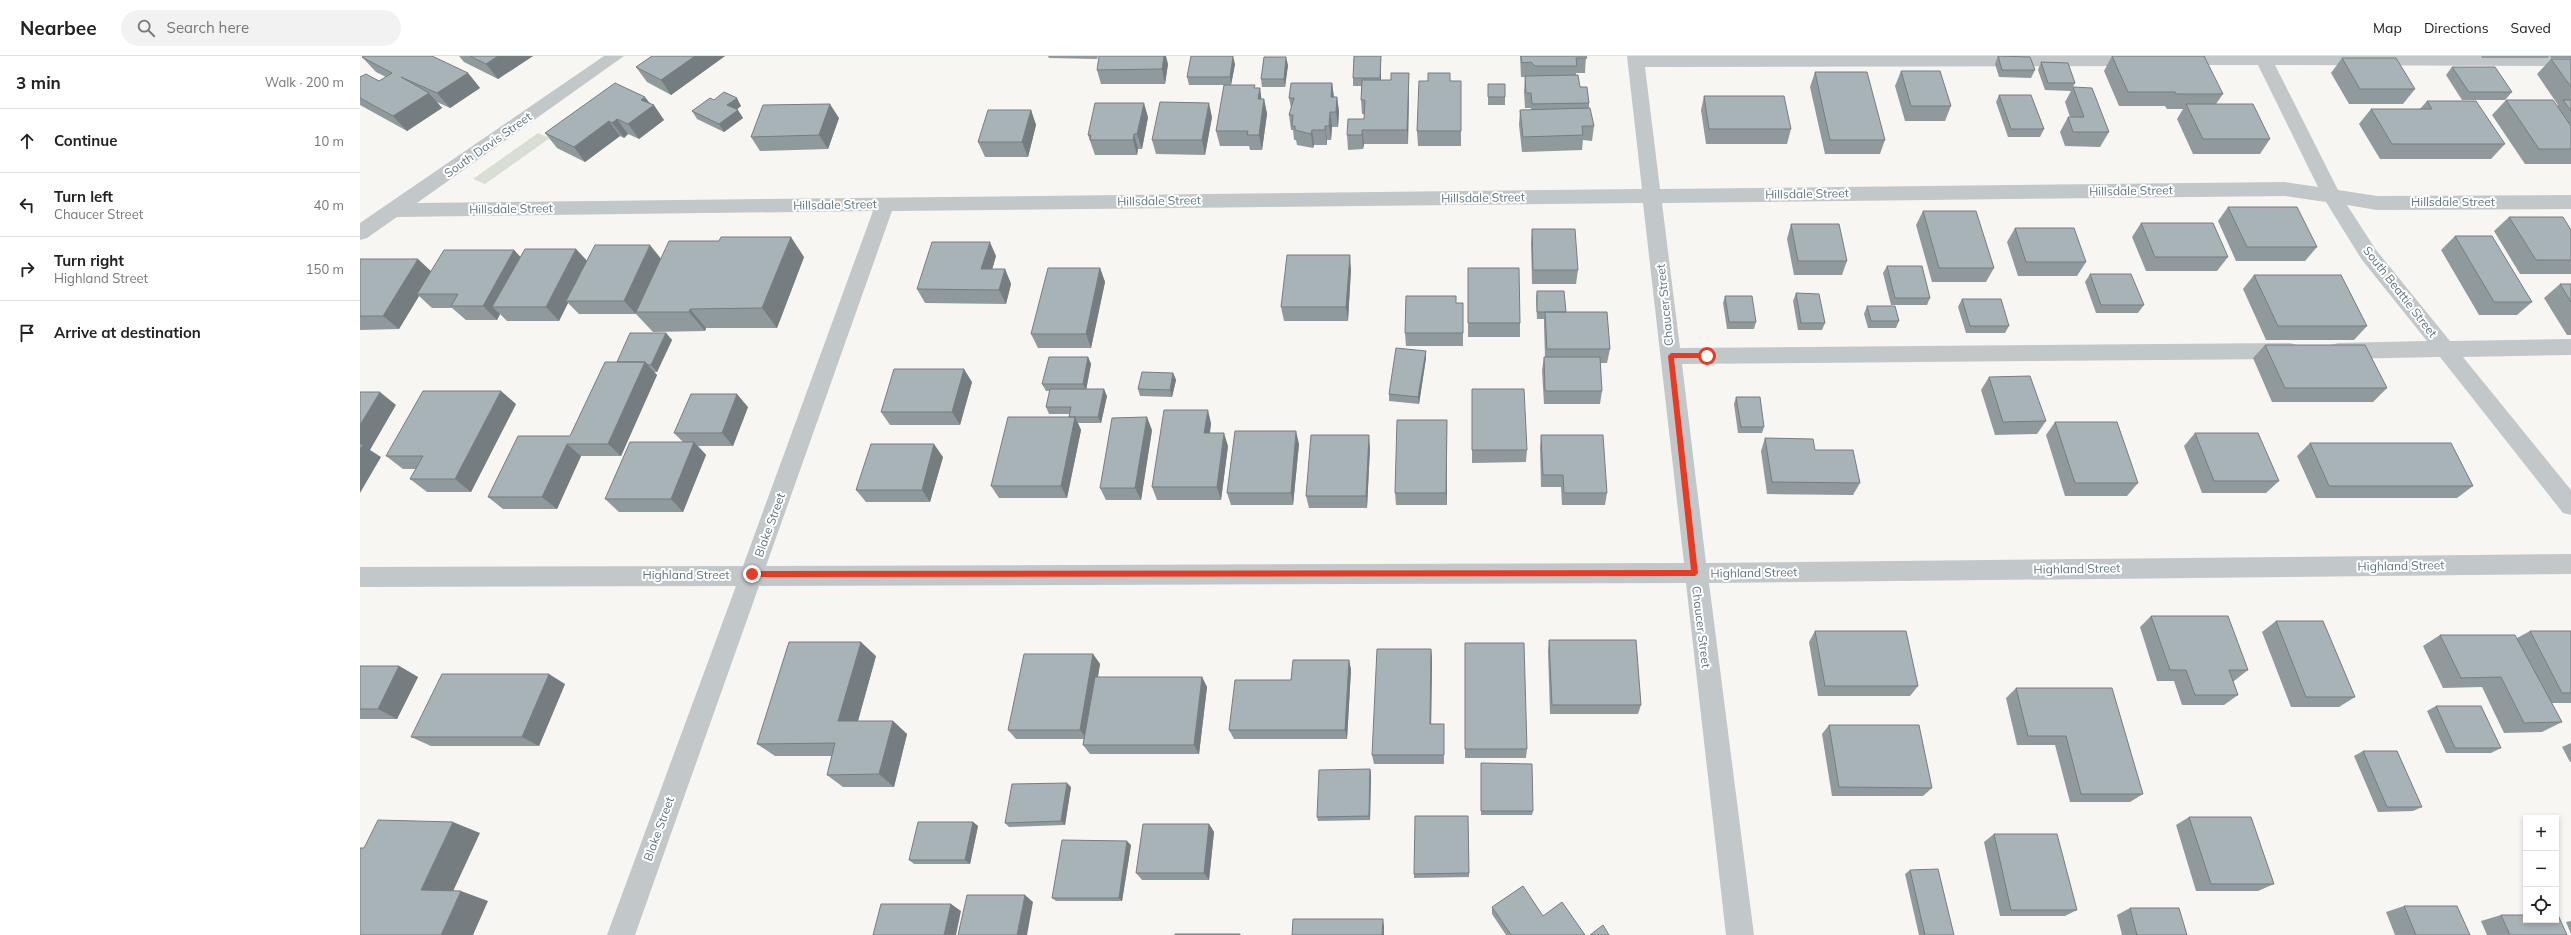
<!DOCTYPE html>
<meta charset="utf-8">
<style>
:root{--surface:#fff;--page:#f2f2f2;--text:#222;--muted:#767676;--line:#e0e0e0}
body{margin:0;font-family:Mulish,sans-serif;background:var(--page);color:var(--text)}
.controls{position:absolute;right:12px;bottom:12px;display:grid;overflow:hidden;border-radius:0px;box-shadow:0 2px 6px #0003}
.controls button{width:36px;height:36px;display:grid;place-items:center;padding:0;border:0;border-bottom:1px solid var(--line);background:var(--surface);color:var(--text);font:20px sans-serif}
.stop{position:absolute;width:12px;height:12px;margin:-9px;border:3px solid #e73c23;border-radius:50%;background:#fff}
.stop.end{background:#e73c23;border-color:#fff;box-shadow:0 1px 4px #0008}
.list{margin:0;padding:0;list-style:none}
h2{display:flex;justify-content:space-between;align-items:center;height:52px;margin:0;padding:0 16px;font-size:17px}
h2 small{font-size:13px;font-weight:400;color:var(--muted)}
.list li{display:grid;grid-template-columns:26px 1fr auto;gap:12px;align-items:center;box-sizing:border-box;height:64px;padding:0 16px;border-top:1px solid var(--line)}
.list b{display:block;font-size:15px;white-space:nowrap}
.list p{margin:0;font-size:13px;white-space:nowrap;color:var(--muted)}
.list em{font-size:13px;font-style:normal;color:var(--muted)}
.icon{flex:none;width:22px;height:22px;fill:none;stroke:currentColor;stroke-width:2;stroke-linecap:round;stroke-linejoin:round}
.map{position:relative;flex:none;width:2211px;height:879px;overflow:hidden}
header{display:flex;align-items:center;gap:24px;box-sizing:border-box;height:56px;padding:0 20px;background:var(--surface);border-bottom:1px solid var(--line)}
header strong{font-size:19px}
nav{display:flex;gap:22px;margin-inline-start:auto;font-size:14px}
.search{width:280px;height:36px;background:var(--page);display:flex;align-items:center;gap:10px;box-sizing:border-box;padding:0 14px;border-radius:22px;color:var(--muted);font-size:15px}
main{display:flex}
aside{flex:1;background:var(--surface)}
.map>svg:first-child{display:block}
.green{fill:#d9ded4}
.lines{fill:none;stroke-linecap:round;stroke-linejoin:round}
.minor{fill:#c2c7c9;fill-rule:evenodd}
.wall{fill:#909a9d}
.shaded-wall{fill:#767d80}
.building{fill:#a8b3b7;stroke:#767d80}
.route{fill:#e73c23}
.labels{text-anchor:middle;stroke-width:4;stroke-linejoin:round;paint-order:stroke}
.street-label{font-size:12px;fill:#61757f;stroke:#fff}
</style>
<header>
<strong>Nearbee</strong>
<div class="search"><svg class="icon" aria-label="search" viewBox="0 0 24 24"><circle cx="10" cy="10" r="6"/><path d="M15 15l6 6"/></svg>Search here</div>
<nav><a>Map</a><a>Directions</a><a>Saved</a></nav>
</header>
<main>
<aside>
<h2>3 min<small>Walk · 200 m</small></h2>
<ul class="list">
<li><svg class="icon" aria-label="ahead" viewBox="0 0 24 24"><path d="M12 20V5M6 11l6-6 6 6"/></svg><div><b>Continue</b></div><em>10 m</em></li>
<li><svg class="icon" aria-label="left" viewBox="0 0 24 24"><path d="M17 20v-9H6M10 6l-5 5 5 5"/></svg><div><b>Turn left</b><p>Chaucer Street</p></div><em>40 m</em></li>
<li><svg class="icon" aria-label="right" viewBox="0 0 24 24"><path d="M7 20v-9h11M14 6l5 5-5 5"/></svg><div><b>Turn right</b><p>Highland Street</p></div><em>150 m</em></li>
<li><svg class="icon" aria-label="arrive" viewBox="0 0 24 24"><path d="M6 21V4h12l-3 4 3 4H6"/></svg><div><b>Arrive at destination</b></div></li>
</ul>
</aside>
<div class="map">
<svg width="2211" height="879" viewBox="0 0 2211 879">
<rect width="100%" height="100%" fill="#f7f6f3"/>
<path class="green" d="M178,77L190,82L125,128L113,123Z"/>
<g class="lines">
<path class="minor" d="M244,0H264L57,147L1282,133L1267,0H1786L1789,4L1786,8L1780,10L1285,11L1300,133L1925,126L1958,131L1898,9H1815L1809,7L1806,3L1808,0H2211V10L1915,9L1978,134L2017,140L2211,139V153L2017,154L1987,149L2016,194L2090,285L2211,283V299L2103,301L2211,434V459L2203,457L2080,301L1978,303L1971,301L1968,295L1971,289L1978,287L2067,285L2002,204L1966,146L1925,140L1302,147L1320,292L1930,287L1937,289L1940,295L1937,301L1930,303L1322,308L1346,507L2211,498V518L1349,527L1394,879H1366L1326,527L399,530L275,879H247L376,530L0,531V511L383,510L513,155L37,161L7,182L0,184V167ZM1283,147L1324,507L406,510L532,155Z"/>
</g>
<path class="wall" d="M99,0H173L138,23L104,6Z
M292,0H365L311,39L287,26L276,11Z
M688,0H738L737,3L689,2Z
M1021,0V24L1049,32L1048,88H1004L1003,93L988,94L987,79L1004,63V58H1002L1001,44V30H993V22Z
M1160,0H1226L1225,17H1216V19L1220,31L1229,47V52L1234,70L1232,85L1223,84L1222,94L1162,96L1159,69L1160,54H1171V52H1165L1164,35L1165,21H1161Z
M1638,0L1675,14L1671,22L1639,21L1635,8Z
M1752,0L1863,38L1856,48L1910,83L1900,98H1833L1817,63L1823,53H1807L1805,50H1759L1744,15Z
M2121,0H2189L2188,2H2122Z
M2190,0H2211V2H2191Z
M2,1L108,17L120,32L90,52L77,46L82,52L47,75L0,49V21L19,25L26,21L16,16Z
M1982,2L2055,33L2043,48H1989L1971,17Z
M2191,3H2211V108H2165L2132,59L2146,44L2197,50L2198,49L2177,18Z
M1681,6L1715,27L1713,31L1749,76L1740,91L1705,90L1700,76L1708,61H1710L1705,46L1711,35L1685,34L1678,14Z
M808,8L805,28H741L737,14Z
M875,8L871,29H829L827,21Z
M928,9L925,31H902L901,23Z
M2092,11L2152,36L2145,44H2102L2086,19Z
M1541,15L1591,50L1585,65H1545L1535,30Z
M1455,16L1525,84L1520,98H1465L1450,31Z
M1090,25H1101V90H1058L1057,75Z
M972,27L974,41H977L979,56L978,71H972L971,84H967V89H954L953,92L937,89L936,84H934L933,74H931L929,59L931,52L929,42Z
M1128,28H1145V49H1128Z
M895,32H900L901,43H904L907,58L902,94H890L889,90H860L856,75Z
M1639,39L1684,73L1680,81H1648L1636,46Z
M1344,40L1431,73L1427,88H1346L1341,54Z
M354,44L381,50L376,54L383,62L364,76L337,63L332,55Z
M2067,45L2145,88L2131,103H2020L1999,68L2011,53H2060Z
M291,48L304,64L279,83L268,78L264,82L260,80L225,106L197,92L185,77Z
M671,54L676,69L668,101H625L618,86Z
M788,61L782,93H778L777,99H735L728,79Z
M852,61L845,99L796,98L792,84Z
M479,62L468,93L400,95L391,81Z
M1868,151L1957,191L1945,205H1876L1858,165Z
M1563,155L1634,212L1626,226H1572L1556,169Z
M2149,161L2211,174V218H2160L2134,175Z
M1781,167L1868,201L1857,215H1786L1772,181Z
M1431,168L1487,205L1482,219H1434L1427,183Z
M1655,172L1726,206L1717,220H1658L1647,186Z
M1172,173L1218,214L1216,228H1172L1171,187Z
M2095,180L2172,246L2157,259H2119L2081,194Z
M216,193L227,205L301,202L444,201L417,272H346L345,275L293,276L276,258H219L208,247L199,265H147L140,258L137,264H106L92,252H72L59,240L39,273L0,274V203L71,215L154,194L160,201Z
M636,200L632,213H645L651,228L646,248L565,247L557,233Z
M1527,210L1570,242L1567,249H1531L1523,217Z
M740,212L745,226L731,292H678L671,278Z
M1108,212L1160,267V281H1108Z
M991,213L988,265H924L921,251Z
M1730,218L1784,249L1778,257H1736L1725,226Z
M1894,219L2007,270L1994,284H1906L1883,233Z
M2200,228H2211V279H2207L2184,242Z
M1177,235L1206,256L1250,293L1247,307H1240L1242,335L1240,348H1184L1182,314L1184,301H1185L1184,270V263H1177L1176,242Z
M1436,237L1465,267L1462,274H1438L1433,245Z
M1365,240L1396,266L1394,273H1367L1363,247Z
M1602,243L1649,270L1645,277H1606L1598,251Z
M1096,247H1103V290H1046L1045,277Z
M1507,250L1539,265L1536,272H1508L1504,258Z
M306,277L312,284L297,316H294L297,319L261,400H221L197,453H143L128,441L210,380L257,306Z
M1905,289L2027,332L2013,346H1912L1893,302Z
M1066,295V302L1059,348L1029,345V338Z
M728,301L731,308L726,333L747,340L741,367H718L721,374L707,442H639L631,430L709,361V358H689L686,351L690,335H686L682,328Z
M813,317L816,324L812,341L780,340L778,333Z
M1629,321L1686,365L1677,378L1635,379L1621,334Z
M612,326L600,369H530L521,356Z
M1376,341L1404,371L1402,377H1378L1374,348Z
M1112,347L1167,394L1166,406L1112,407Z
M156,348L111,436H67L50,423L56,413H43L26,400Z
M388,351L373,390H338L346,399L323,456H259L245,443L323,386L314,377Z
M1087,364V449H1036L1035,437Z
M1695,366L1778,427L1767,440H1705L1686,379Z
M851,367L850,377L868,390L861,444H797L792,431Z
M792,374L781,444H746L740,432Z
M1835,377L1919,425L1906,437H1842L1824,390Z
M1181,379L1247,437L1245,449H1202L1201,431H1181L1180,392Z
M1405,382L1455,394L1500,427L1493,439L1407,438L1401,395Z
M1950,387L2113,430L2097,442H1956L1937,400Z
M939,388L933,449H871L867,437Z
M1010,392L1007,452H949L946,440Z
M583,401L570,446H506L496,434Z
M1791,560L1888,614L1874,625H1873L1878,639L1864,649H1822L1814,625H1797L1780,571Z
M1916,565L1995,641L1979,651H1931L1902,576Z
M1455,575L1558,630L1550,640H1458L1449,586Z
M2170,575H2211V647H2191L2202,666L2182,676L2144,677L2122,631L2083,632L2063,590L2080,579L2157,582Z
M1189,584L1281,649L1278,658H1190L1188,595Z
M1105,587L1167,693L1166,702H1105Z
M1071,593L1072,603L1071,668H1084V708H1014L1012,699Z
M733,598L740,608L738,621H842L847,631L839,698H730L723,689L724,683H656L648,674Z
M516,600L498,665H533L547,678L534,731H483L467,719L472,700H415L397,688Z
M989,604L991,614L987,683H874L869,674L931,624Z
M0,610H39L58,621L37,663H0Z
M205,628L179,690H71L51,681Z
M1656,632L1783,738L1770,746H1710L1695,689H1657L1646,642Z
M2076,650L2141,692L2131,697H2086L2067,655Z
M1469,669L1572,732L1563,740H1472L1462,678Z
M2211,687V706H2210L2202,691Z
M2003,695L2062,751L2053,755L2018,756L1994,700Z
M1121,707L1173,755L1172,759H1121Z
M1010,713L1011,718L1010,764L958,765L957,761Z
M711,731L705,769L649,771L645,767Z
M1108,760L1109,821L1054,822V818Z
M1829,761L1914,828L1898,835H1836L1816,769Z
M613,766L618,770L610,808H554L549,804Z
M849,768L854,776L849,824H782L776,817Z
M1634,778L1717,854L1705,860H1640L1624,786Z
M771,789L762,845H696L692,842Z
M1550,814L1594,879H1559L1545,818Z
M2044,850L2110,879H2035L2026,856Z
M1132,851L1183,860L1225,879H1146L1132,858Z
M1770,852L1827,879H1762L1757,859Z
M2141,859L2207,879H2127L2121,865Z
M2211,865V878L2206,866Z"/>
<path class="shaded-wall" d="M138,0H173L138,23L126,8Z
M335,0H365L311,39L301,24Z
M804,0H806L808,8L805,28L802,13Z
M873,0L875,8L871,29L870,21Z
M1021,0V30L1020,22Z
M926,1L928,9L925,31L924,23Z
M108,17L120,32L90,52L77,37Z
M1049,17V32L1048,88L1047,74Z
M972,27L974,42L973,56L971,41Z
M900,32L902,47L898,43Z
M69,37L82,52L47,75L33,60Z
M285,41L292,50L294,49L304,64L279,83L268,68L281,44Z
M977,41L979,56L978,71L976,56Z
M377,42L381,50L372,57L367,49Z
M904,43L907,58L902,94L899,79Z
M784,47L788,61L782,93L777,78Z
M849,47L852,61L845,99L842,84Z
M470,48L479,62L468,93L459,79Z
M378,54L383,62L364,76L359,68Z
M671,54L676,69L668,101L662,86Z
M970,56L972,71L971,84L969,70Z
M257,63L268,78L264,82L252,67Z
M249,65L260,80L225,106L214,91Z
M965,70L967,84V89L965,74Z
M952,74L954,89L953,92L951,78Z
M1002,74L1004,88L1003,93L1002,79Z
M774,78L778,93L777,99L773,84Z
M431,181L444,201L417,272L402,252Z
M630,186L636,200L628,228L621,213Z
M290,189L302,204L276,256V258L264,245Z
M216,193L229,207L206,245L208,247L199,265L186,251Z
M154,194L167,208L132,251L140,258L137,264L123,250Z
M990,199L991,213L988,265L986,251Z
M58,203L73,217L57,238L59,240L39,273L23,260Z
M740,212L745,226L731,292L726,278Z
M645,213L651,228L646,248L639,234Z
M330,253L346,272L345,275L329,256Z
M306,277L312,284L297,316L291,309Z
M1066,295V302L1059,348L1058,341Z
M728,301L731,308L726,335L723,328Z
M285,306L297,319L261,400L248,388Z
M604,313L612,326L600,369L592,356Z
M813,317L816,324L812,341L810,334Z
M744,333L747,340L741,367L738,361Z
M141,335L156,348L111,436L95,423Z
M20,336L36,349L10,394L21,401L0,437V369Z
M377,338L388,351L373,390L362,377Z
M848,354L851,367L848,390L844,377Z
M715,361L721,374L707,442L701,430Z
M787,361L792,374L781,444L775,432Z
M1087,364V449L1086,437Z
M936,375L939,388L933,449L931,437Z
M864,377L868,390L861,444L857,431Z
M1009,379L1010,392L1007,452L1006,440Z
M334,386L346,399L323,456L311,443Z
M207,388L221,400L197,453L182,441Z
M574,388L583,401L570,446L562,434Z
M501,586L516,600L494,679L478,665Z
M1071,593L1072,603L1071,677L1070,668Z
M733,598L740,608L727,683L720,674Z
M989,604L991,614L987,683L985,674Z
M39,610L58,621L37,663L18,653Z
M189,618L205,628L179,690L162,681Z
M842,621L847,631L839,698L834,689Z
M533,665L547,678L534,731L519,718Z
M1010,713L1011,718L1010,764L1009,760Z
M707,727L711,731L705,769L701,765Z
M93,766L120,777L89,844L61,834Z
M613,766L618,770L610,808L605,804Z
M849,768L854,776L849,824L844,817Z
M767,785L771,789L762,845L759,842Z
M101,835L128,845L113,879H81Z
M665,839L673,846L667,879H657Z
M591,848L601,855L596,879H584Z
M1023,863L1024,870V879H1022Z"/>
<path class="building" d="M4,0H72L108,17L77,37L41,21L69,37L33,60L0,42V21L6,18L19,25L32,17L2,1Z
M110,0H138L126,8Z
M292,0H335L301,24L276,11Z
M739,0H804L802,13L737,14Z
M831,0H873L870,21H827Z
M994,0H1021L1020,22H993Z
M1161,0H1226L1227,2H1216L1217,10H1175L1171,6L1162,7Z
M1638,0L1670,1L1675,14H1642Z
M1752,0H1844L1863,38H1816L1815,36H1768Z
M904,1H926L924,23H901Z
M1982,2H2036L2055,33H2000Z
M2191,3H2211V31Z
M1681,6L1708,7L1715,27H1688Z
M2092,11H2135L2152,36H2109Z
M1541,15H1580L1591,50H1551Z
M1455,16H1507L1525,84H1470Z
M1031,17H1049L1047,74H1002V79H987L988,63H1004L1005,44H1001L1002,24H1031Z
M1068,17H1090V25H1101V75H1057L1059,25H1068Z
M1218,19L1220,31H1227L1229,47L1172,48L1171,37H1166L1165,20Z
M255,27L285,41L281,44L294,49L268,68L257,63L252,67L249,65L214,91L185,77Z
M931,27H972L971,41H977L976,56H970L969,70H965V74H952L951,78L935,74V70H932L933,59H929L934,42H929Z
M1128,28H1145V41H1128Z
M864,29H895L894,32H900L898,43H904L899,79H887L888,75H856Z
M1713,31L1732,32L1749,76H1713L1708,61H1724Z
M364,36L377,42L367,49L378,54L359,68L332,55L350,42L354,44Z
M1639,39H1671L1684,73H1651Z
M1344,40H1424L1431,73H1349Z
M2146,44H2193L2211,70V93H2179Z
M2203,44H2211V55Z
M2067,45H2116L2145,88H2032L2011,53H2072Z
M800,46L849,47L842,84H792Z
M735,47H784L777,78H774L773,84H730L731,79H728Z
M470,48L459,79L391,81L403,49Z
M1826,48H1893L1910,83H1843Z
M1230,52L1234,70H1222L1223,79L1163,81L1160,54Z
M628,54H671L662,86H618Z
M1868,151H1937L1957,191H1887Z
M1563,155H1616L1634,212H1579Z
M2149,161H2203L2211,174V204H2176Z
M1781,167H1853L1868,201H1795Z
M1431,168H1479L1487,205H1438Z
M1655,172H1714L1726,206H1666Z
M1172,173H1215L1218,214H1173Z
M2095,180H2132L2172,246H2134Z
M361,181H431L402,252L330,253L329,256H276L309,185H359Z
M572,186H630L621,213H645L639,234L557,233Z
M235,189H290L264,245H206Z
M165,193H216L186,251H132Z
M84,194H154L123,250H91L98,238H57Z
M927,199H990L986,251H921Z
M0,203H58L23,260H0Z
M1527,210H1562L1570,242H1535Z
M688,212H740L726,278H671Z
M1108,212H1159L1160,267H1108Z
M1730,218H1771L1784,249H1741Z
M1894,219H1981L2007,270H1918Z
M2200,228H2211V246Z
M1177,235H1204L1206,256H1177Z
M1436,237L1459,238L1465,267H1441Z
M1046,240H1096V247H1103V277H1045Z
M1365,240H1392L1396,266H1369Z
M1602,243H1641L1649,270H1610Z
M1507,250H1535L1539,265H1511Z
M1185,256H1247L1250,293H1187Z
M270,277H306L291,309H288L285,306H257Z
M1905,289H2005L2027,332H1925Z
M1036,292L1066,295L1058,341L1029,338Z
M689,301H728L723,328H682Z
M1184,301H1240L1242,335H1185Z
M245,306H285L248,388H207L182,441H128L158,380H210Z
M534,313H604L592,356H521Z
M782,316L813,317L810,334L778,333Z
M1670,320L1686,365L1643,366L1629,321Z
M690,333H744L738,361H709L711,351H686Z
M1112,333H1164L1167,394H1112Z
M63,335H141L95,423H50L63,400H26Z
M0,336H20L0,369Z
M331,338H377L362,377H314Z
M1376,341H1400L1404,371H1381Z
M804,354H848L844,377H864L857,431H792Z
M648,361H715L701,430H631Z
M787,361L775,432H740L752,362Z
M1037,364H1087L1086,437H1035Z
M1695,366H1757L1778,427H1715Z
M875,375H936L931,437H867Z
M1835,377H1898L1919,425H1854Z
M951,379H1009L1006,440H946Z
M1181,379H1243L1247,437H1204L1203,419H1183Z
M1405,382L1453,383L1455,394H1493L1500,427L1412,426Z
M270,386H334L311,443H245Z
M1950,387H2091L2113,430H1969Z
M0,388H3L0,394Z
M511,388H574L562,434H496Z
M1791,560H1868L1888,614H1869L1878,639H1835L1826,614H1810Z
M1916,565H1963L1995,641H1946Z
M1455,575H1546L1558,630H1465Z
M2170,575H2211V637H2202Z
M2080,579H2155L2202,666L2164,667L2141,621L2101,622Z
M1189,584H1276L1281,649H1192Z
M429,586H501L478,665H533L519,718L467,719L475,687L397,688Z
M1105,587H1164L1167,693H1105Z
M1017,593H1071L1070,668H1084V699H1012Z
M664,598H733L720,674H648Z
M933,604H989L985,674H869L875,624H931Z
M0,610H39L18,653H0Z
M82,618H189L162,681H51Z
M735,621H842L834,689H723Z
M1656,632H1752L1783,738H1721L1706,680H1668Z
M2076,650H2121L2141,692H2095Z
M1469,669H1559L1572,732L1479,731Z
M2003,695H2037L2062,751H2027Z
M1121,707L1172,708L1173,755H1121Z
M1010,713L1009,760L957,761L959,714Z
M707,727L701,765L645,767L652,728Z
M1055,760H1108L1109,817L1054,818Z
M1829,761H1891L1914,828H1851Z
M18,764L93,766L61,834L101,835L81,879H0V792H4Z
M558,766H613L605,804H549Z
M783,768H849L844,817H776Z
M1634,778H1697L1717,854H1651Z
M702,784L767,785L759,842H692Z
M1578,813L1594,879H1565L1550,814Z
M1163,830L1183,860L1202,846L1225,879H1151L1132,851Z
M607,839H665L657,879H598Z
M521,848H591L584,879H513Z
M2044,850H2097L2110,879H2056Z
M1770,852H1819L1827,879H1777Z
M2141,859H2166V864H2196V859H2198L2207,879H2150Z
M933,863H1023L1022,879H932Z
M1243,869L1249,879H1230Z
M815,878H880V879H815Z"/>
<path class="route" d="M1347,297L1350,300L1347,302H1314L1338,517L1335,520L392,521L389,518L392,515L1331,514L1308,300L1311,297Z"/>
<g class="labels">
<g class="street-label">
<text transform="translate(128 89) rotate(-35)" y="4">South Davis Street</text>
<text transform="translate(1771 135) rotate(-1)" y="4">Hillsdale Street</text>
<text transform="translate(1447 138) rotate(-1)" y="4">Hillsdale Street</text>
<text transform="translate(1123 142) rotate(-1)" y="4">Hillsdale Street</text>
<text transform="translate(799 145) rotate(-1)" y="4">Hillsdale Street</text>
<text x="2093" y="150">Hillsdale Street</text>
<text transform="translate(475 149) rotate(-1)" y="4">Hillsdale Street</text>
<text transform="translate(151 153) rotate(-1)" y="4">Hillsdale Street</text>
<text transform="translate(2040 236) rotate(52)" y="4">South Beattie Street</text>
<text transform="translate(1305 249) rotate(-96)" y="4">Chaucer Street</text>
<text transform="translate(410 469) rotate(-70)" y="4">Blake Street</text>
<text transform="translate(2041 510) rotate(-1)" y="4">Highland Street</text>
<text transform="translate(1717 513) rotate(-1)" y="4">Highland Street</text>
<text transform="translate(1394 517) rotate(-1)" y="4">Highland Street</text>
<text x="326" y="523">Highland Street</text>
<text transform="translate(1341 571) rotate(83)" y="4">Chaucer Street</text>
<text transform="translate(299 773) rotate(-70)" y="4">Blake Street</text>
</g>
</g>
</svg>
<div class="controls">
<button>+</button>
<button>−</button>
<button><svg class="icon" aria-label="locate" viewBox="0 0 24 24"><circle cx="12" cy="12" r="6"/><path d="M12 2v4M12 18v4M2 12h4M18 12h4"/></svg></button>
</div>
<div class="stop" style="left:1347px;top:300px"></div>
<div class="stop end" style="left:392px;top:518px"></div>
</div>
</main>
